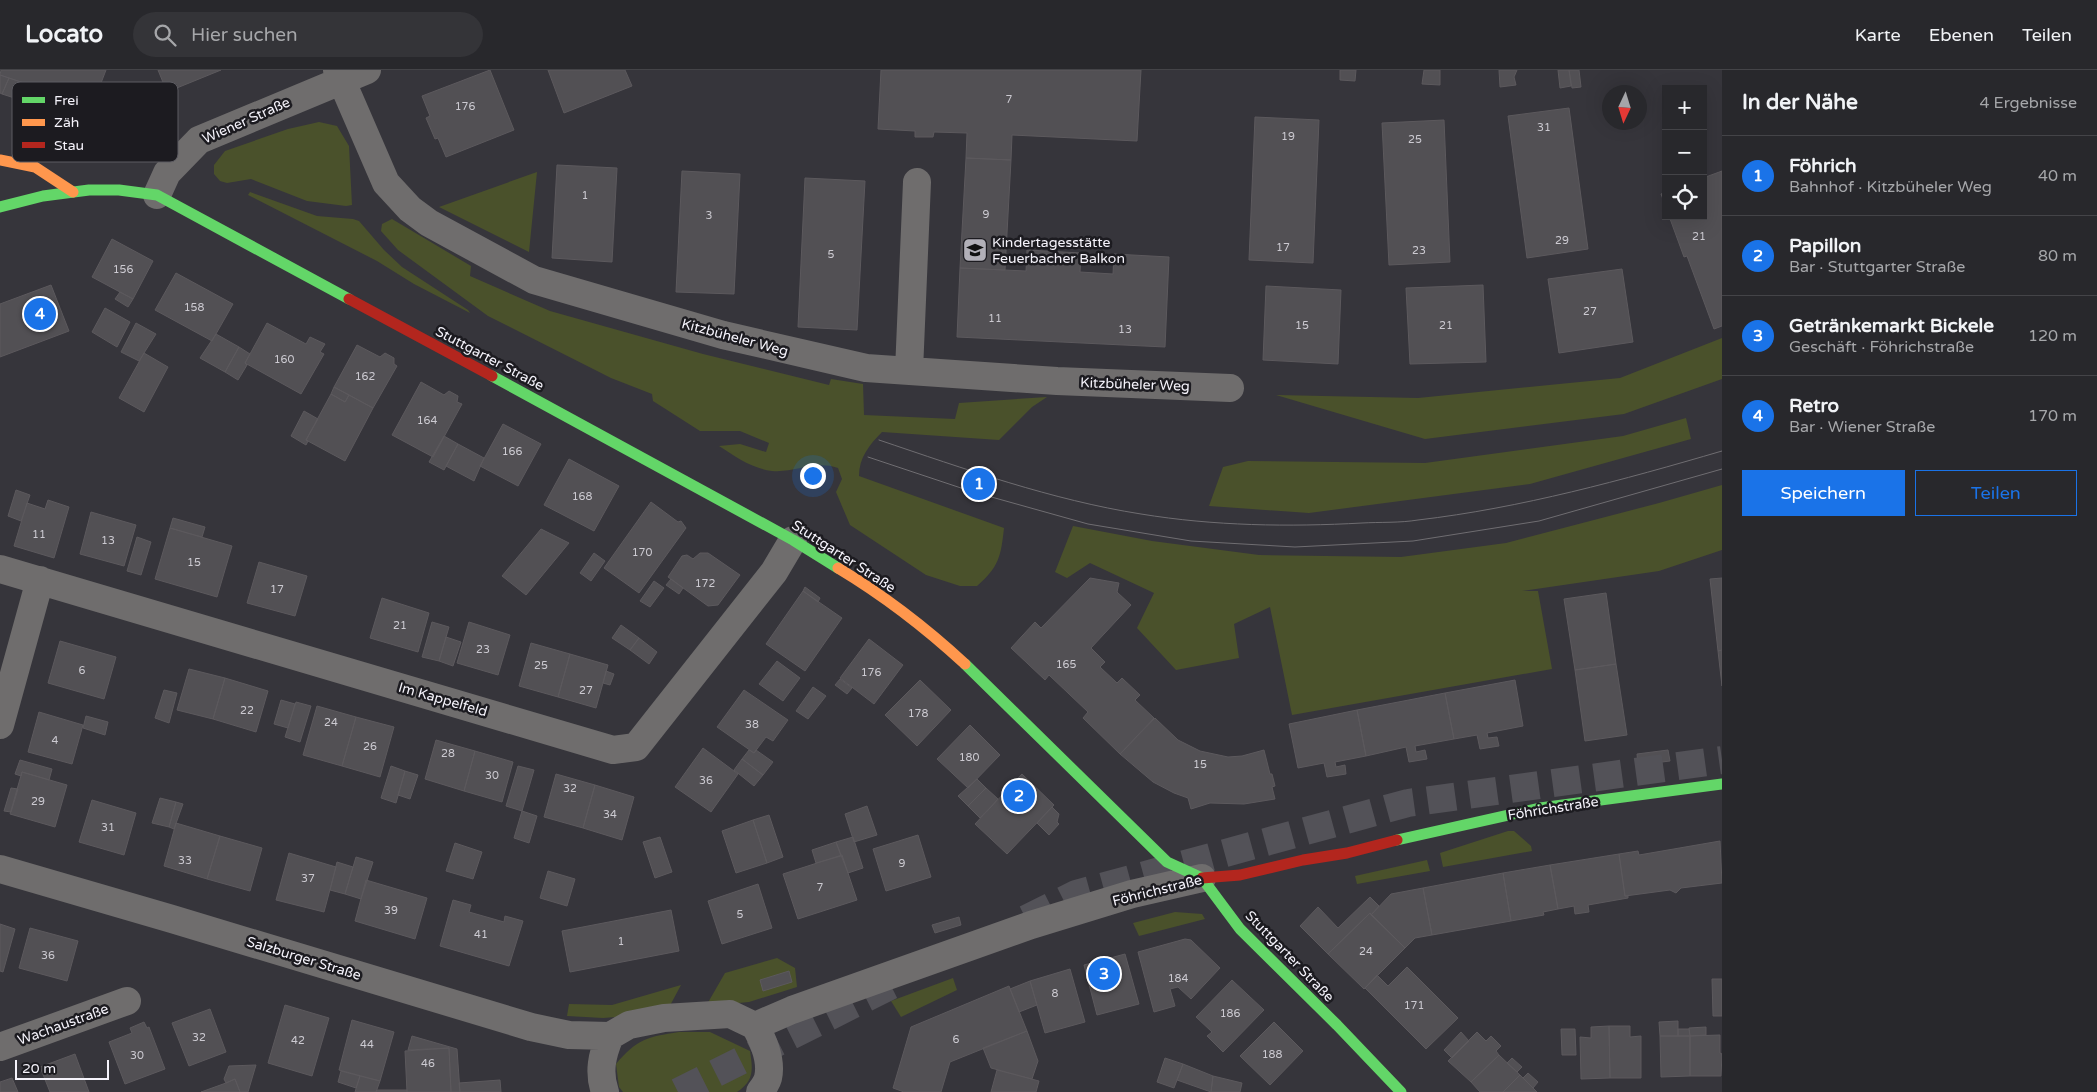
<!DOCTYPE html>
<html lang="de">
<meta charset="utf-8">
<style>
:root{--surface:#28282c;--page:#343438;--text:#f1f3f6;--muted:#a5a6a9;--line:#444448;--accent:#1a73e8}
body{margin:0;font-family:"Varela Round",sans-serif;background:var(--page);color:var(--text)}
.controls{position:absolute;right:15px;top:15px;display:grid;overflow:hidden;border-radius:0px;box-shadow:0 5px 20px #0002}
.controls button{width:45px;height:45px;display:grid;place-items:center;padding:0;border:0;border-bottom:1px solid var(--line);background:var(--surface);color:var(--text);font:25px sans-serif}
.compass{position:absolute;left:1602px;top:15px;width:45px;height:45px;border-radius:50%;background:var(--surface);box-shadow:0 5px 20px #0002;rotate:184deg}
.scale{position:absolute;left:15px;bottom:12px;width:94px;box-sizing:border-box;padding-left:5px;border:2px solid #f5f3fb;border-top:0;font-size:14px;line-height:18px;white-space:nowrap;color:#f5f3fb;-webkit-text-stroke:4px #1c1b20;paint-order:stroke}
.you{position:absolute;left:812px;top:405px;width:18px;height:18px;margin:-12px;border:4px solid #fff;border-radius:50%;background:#1a73e8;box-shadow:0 0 0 8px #1a73e833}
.badge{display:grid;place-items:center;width:32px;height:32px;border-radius:50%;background:var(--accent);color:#fff;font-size:16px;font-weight:700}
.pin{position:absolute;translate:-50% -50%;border:2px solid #fff;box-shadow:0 1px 5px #0006}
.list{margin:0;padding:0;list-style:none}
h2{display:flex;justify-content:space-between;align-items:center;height:65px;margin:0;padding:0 20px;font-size:21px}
h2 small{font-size:16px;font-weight:400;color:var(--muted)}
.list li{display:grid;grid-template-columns:32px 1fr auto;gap:15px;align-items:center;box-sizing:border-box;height:80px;padding:0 20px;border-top:1px solid var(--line)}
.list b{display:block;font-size:19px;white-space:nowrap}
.list p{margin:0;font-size:16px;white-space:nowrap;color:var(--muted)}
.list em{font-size:16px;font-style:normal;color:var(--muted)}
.actions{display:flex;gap:10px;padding:15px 20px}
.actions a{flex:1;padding:11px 0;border:1px solid var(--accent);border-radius:0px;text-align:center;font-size:18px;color:var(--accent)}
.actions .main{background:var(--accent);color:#fff}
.icon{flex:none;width:28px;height:28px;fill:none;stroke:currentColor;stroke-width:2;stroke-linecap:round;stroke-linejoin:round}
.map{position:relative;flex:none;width:1722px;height:1022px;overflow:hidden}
header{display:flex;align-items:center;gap:30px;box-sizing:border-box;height:70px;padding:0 25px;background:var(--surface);border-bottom:1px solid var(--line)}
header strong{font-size:24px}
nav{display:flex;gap:28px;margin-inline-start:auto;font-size:18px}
.search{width:350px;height:45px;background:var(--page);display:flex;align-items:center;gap:12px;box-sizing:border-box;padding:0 18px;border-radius:28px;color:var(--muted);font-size:19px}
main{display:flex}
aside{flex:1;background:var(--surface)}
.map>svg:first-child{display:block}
.green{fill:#4a512b}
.building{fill:#525054;stroke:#5c595d}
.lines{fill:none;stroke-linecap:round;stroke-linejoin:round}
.primary-tunnel{stroke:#535258;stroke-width:28;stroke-dasharray:28 14;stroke-linecap:butt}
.street{stroke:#6f6d6d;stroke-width:28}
.fast{stroke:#63d668;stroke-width:11}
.slow{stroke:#ff974d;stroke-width:11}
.jam{stroke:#b3261e;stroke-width:11}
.tram{stroke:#6f6d71;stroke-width:1}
.labels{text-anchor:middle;stroke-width:5;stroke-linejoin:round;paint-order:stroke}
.number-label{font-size:11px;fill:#cccad1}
.street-label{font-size:14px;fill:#f5f3fb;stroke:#1c1b20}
.poi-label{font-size:14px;fill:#f5f3fb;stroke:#1c1b20;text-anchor:start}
.key{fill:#1c1b20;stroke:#5d5c62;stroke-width:1}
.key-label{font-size:14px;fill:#f5f3fb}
</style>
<header>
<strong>Locato</strong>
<div class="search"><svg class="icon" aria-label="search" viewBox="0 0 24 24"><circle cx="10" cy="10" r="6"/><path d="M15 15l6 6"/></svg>Hier suchen</div>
<nav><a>Karte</a><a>Ebenen</a><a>Teilen</a></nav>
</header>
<main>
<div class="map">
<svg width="1722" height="1022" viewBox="0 0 1722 1022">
<rect width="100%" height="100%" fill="#36353b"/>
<path class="green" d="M319,52L337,56L349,76L352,135L346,136L307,131L251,109L227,113L220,111L214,104V95L225,81L288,59Z
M537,102L529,182L439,137Z
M250,122L317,146L353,149L359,151L384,180L402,197L468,240L470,243L414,214L377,191L248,125Z
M392,149L471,196L470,206L550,241L703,284L829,315L831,309L863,314L864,345L955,349L959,333L1047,327L1032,337L999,370L882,362C869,375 859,388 859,406L1004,458C1001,486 999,497 977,516H960L926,505L850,455L836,422L842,409L838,398C814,390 795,403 772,401C751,398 736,387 719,376L740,374L766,382L769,373L740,361H700L653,331L652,324L611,308L488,246L398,180L381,161L382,154Z
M1722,268V309L1624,344L1425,369L1276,325L1418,328L1620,308Z
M1686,348L1691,369L1530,414L1309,443L1209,436L1223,397L1248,391L1425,393L1623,366Z
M1722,415V480L1659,501L1522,521H1538L1552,599L1292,645L1270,537L1234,554L1239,588L1176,600L1137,558L1154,523L1090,493L1067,508L1055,502L1073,456L1152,471L1259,485L1401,487L1506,473L1659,433Z
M1508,761H1514L1531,776L1532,781L1443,797L1440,783Z
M1427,790L1430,801L1357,814L1355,806Z
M1175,842L1202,844L1205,849L1139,866L1133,853Z
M777,888L795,898L797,917L749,932L706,936L725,903Z
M953,908L957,920L901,947L891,931Z
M681,915L666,943L603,948L567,946L569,934L612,935Z
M679,962H710L750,981C753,1000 754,1011 737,1022H623L619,1017L616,994C637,969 647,967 679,962Z"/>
<path class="building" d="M1,0H106L101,13L122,19L114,42L95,36L94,41L64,31L66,27L0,5Z
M158,0H221L167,22Z
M490,0L514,60L446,87L438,68L435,69L426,48L430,46L422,26Z
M548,0H625L632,16L564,43Z
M881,0H1141L1137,71L1012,65L1011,90L966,88L967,63L934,62L933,67H915V61L878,59Z
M1340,0H1356L1355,11L1340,10Z
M1424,0H1440V15L1422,14Z
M1499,0H1517L1514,7L1516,15L1500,17Z
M1558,0H1569L1571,16L1560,18Z
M1569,0H1579L1581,17L1572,18Z
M0,5L9,8L2,24L0,23Z
M9,8L66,27L64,31L83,38L80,49L2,24Z
M1569,38L1588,179L1527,188L1508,46Z
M1255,47L1319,50L1313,193L1249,190Z
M1444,50L1450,192L1389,195L1382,53Z
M966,88L1011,90L1005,200L960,198Z
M557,95L617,98L612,192L552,188Z
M682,101L740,104L734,224L676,222Z
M1722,101V256L1714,259L1687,186L1684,187L1669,146H1703V108Z
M805,108L865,111L857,260L798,257Z
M1666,122V137L1661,124Z
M112,169L153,191L133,229L92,207Z
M1027,180L1081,183L1080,202L1113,204L1114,184L1169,187L1165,277L957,267L960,198L1026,201Z
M1622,199L1633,272L1559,283L1548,209Z
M176,203L233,234L212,271L155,240Z
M51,215L69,261L0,287V234Z
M1483,215L1486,292L1410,294L1406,218Z
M1266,216L1341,220L1338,294L1263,290Z
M120,222L133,229L128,237L115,229Z
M105,238L130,252L117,277L92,262Z
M136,253L156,264L139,291L121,282Z
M267,253L306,274L310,267L325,274L320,282L324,284L301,324L245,293Z
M216,264L239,277L225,302L200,288Z
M357,275L380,287L385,283L394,288V294L397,296L373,338L334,317Z
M239,277L250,284L245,293L247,295L238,310L225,302Z
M144,283L168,297L144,342L119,328Z
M421,312L444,325L449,321L458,326L457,332L462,334L433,387L392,365Z
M334,317L349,325L345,332L331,324Z
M331,324L345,332L349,325L373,338L345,391L306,370Z
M304,341L318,349L306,370L308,371L306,375L291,366Z
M503,354L541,374L518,416L480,396Z
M444,366L458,374L444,400L429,392Z
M458,374L484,388L474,411L446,396Z
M569,389L619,416L594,461L544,435Z
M16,420L30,425L21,451L8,446Z
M48,430L69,437L54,488L14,476L27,433L45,439Z
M651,432L678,452L681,451L686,458L639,523L604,498Z
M91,442L136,455L124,496L80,484Z
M173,448L205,457L202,467L170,458Z
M170,458L232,476L217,527L155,509Z
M541,459L569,473L526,525L502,506Z
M137,467L151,472L141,505L127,501Z
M594,483L605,491L591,511L580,503Z
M700,483H708L740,505L718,535L708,536L668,507L682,486L687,485L693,489Z
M259,492L307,506L295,546L247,533Z
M1090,508L1119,513L1117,522L1131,535L1091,578L1105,592L1100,597L1117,613L1122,608L1140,625L1135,630L1154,648L1120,684L1083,648L1088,642L1049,605L1045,610L1011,578L1035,552L1041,558Z
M1722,508V580L1718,581L1710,509Z
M671,509L683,518L679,524L666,515Z
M654,511L664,518L650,537L640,531Z
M805,517L820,528L818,532L803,521Z
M803,521L842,548L805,601L766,574Z
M1606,523L1616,594L1575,600L1564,529Z
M382,528L429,543L418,582L370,568Z
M432,552L449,557L439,591L422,587Z
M469,552L510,565L498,605L457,593Z
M621,555L639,568L630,580L612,568Z
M446,567L461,572L453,596L439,591Z
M639,568L657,582L649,594L630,580Z
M869,569L903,595L874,634L840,608Z
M60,571L116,587L104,629L48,613Z
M531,573L570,584L558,627L519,616Z
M1722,580V616L1718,581Z
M570,584L608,595L596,638L558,627Z
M777,591L800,608L783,631L759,614Z
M1616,594L1627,665L1585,671L1575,600Z
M189,599L225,608L213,649L177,640Z
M606,601L614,604L610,615L603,613Z
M225,608L268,621L256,662L213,649Z
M840,609L852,618L847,624L835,615Z
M920,610L951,640L917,676L885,645Z
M1515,610L1523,656L1487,663L1488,668L1497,667L1499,676L1480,679L1477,665L1454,669L1445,623Z
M813,617L826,626L808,649L796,641Z
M164,620L177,623L169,653L155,648Z
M744,620L788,650L773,671L766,667L754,683L717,657Z
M1445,623L1454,669L1415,676L1416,682L1425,680L1427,689L1409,692L1406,677L1366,686L1357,640Z
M281,630L295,634L288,658L274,654Z
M296,632L311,636L300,672L285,667Z
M317,636L356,647L342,696L303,685Z
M1357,640L1366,686L1335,692L1336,697L1345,695L1346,704L1327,707L1324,693L1298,698L1289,654Z
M39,642L83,655L72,694L28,682Z
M86,646L108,652L105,665L83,658Z
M356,647L394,657L380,707L342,696Z
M1155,648L1178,670L1200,681L1228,687L1242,686L1264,680L1270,704H1272L1275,716L1272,717L1275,729L1244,734L1210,733L1191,739L1188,728L1174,723L1153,712L1120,684Z
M970,655L1000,685L968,718L937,689Z
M436,670L475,681L464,721L425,709Z
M703,678L738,704L711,742L675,717Z
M749,680L754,683L756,680L773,692L763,705L742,689Z
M1668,680L1670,691L1638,695L1637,684Z
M475,681L513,692L502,732L464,721Z
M742,689L763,705L754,716L734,700Z
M20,690L52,699L49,710L22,702L21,706L15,704Z
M391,696L405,701L396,733L381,728Z
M518,696L534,700L522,741L506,736Z
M405,701L418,705L410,729L398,725Z
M22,702L67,715L55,757L10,744Z
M556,704L595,715L583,758L544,747Z
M1022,704L1054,735L1007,784L975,754Z
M977,709L986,718L968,736L958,726Z
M595,715L634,727L622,770L583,758Z
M11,718L18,719L11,742L4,741Z
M986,718L998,729L980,748L968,736Z
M160,728L176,732L169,757L152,753Z
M92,730L136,743L124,785L79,772Z
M176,732L183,734L174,759L169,757Z
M867,736L877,765L854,772L845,744Z
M1052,737L1059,744L1057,752L1059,754L1049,765L1037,753Z
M522,741L537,746L529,773L514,768Z
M769,745L783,787L767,793L753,750Z
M753,750L767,793L736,803L722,761Z
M176,753L220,766L207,809L164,796Z
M918,765L931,807L886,821L873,779Z
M220,766L262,778L250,821L207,809Z
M660,767L672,802L655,808L643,772Z
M853,767L863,798L848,803L836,772Z
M1720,771L1722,813L1681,818L1676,823L1670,820L1625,826L1619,784L1638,781L1639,785Z
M836,772L841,786L816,793L812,780Z
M455,773L482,782L473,809L446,801Z
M289,783L336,797L324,842L276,830Z
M1619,784L1625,826H1628V828L1588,835L1589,842L1575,844L1574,836L1558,839L1550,795Z
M842,785L857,830L798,849L783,804Z
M356,787L373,792L361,829L345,824Z
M337,792L353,797L345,824L330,820Z
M1550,795L1558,839L1543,842L1544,845L1511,851L1503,803Z
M548,801L575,809L567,836L540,828Z
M1503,803L1511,851L1432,865L1423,818Z
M366,810L427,828L415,869L355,851Z
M758,814L772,858L722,874L708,831Z
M1423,818L1432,865L1415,868L1405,878L1371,845L1391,824Z
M1370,827L1379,836L1371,845L1370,843L1328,884L1300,856L1318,837L1338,858Z
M453,830L471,835L469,842L504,852L505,846L523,851L509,896L440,876Z
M671,840L679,881L570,902L562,861Z
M1370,843L1405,878L1364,919L1328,884Z
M959,847L961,855L935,863L932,855Z
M0,854L15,859L3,902L0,901Z
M30,858L78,871L67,911L19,898Z
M1185,869L1191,870L1220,898L1191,929L1178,917L1170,919L1175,936L1154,942L1138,882Z
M1125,884L1139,934L1097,945L1084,895Z
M1407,897L1458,948L1426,979L1365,918L1377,905L1388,916Z
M1070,899L1085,952L1045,963L1030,911Z
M789,901L792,912L763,921L760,910Z
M1712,909H1722V946H1713Z
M1232,910L1264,940L1223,982L1207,966L1212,962L1196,947Z
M1030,911L1037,935L1019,942L1010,919Z
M1009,916L1027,961L950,992L941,1022H904L893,1018L911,957Z
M285,935L329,948L312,1006L268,993Z
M210,939L226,982L189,996L172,953Z
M352,950L394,962L380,1011L339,1000Z
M1678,951V966H1660L1659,952Z
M144,952L147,958L149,957L165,999L125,1014L109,972L132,963L130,958Z
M1274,952L1303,981L1270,1015L1240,986Z
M1609,956H1630V967L1641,966V1008H1610Z
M1609,956L1610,1008L1581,1009L1580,967L1591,968V957Z
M1706,957V965L1690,966L1689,958Z
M1561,959H1575L1576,985H1562Z
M1678,959H1689L1690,966H1678Z
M1027,961L1038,991L1032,1009L991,998L983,978Z
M1461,962L1469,971L1452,988L1444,980Z
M1477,962L1486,971L1491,966L1501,976L1496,981L1499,985L1471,1012L1448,991Z
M1720,965V983L1722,984L1721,1006H1690V966Z
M412,966L457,979L460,1022H451L449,978L408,980Z
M1660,966H1690V1006L1661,1007Z
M449,978L451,1022H407L405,981Z
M75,984L89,1022H50L40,997Z
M1499,985L1520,1005L1503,1022H1480L1471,1012Z
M1165,988L1183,994L1174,1018L1157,1012Z
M1512,988L1522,997L1517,1002L1507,993Z
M1183,994L1213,1006L1211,1022L1177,1010Z
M256,995L248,1022H240L235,1009L226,1013L224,1009L229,996Z
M997,1000L1039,1011L1036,1022H991Z
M341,1001L360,1006L356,1018L338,1012Z
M1528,1003L1538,1012L1533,1018L1523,1008Z
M1520,1005L1537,1022H1503Z
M360,1006L380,1011L376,1022H355Z
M1213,1006L1242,1013L1240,1022H1211Z
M12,1008L18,1022H0V1012Z
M235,1009L240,1022H201L226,1013Z
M500,1010L501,1022H460L459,1013Z
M377,1020H407V1022H376Z"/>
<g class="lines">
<path class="primary-tunnel" d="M1026,849L1076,824L1408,733L1722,690
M678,1022L900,911"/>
<path class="street" d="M337,0L386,113L410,139L429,153L534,210L723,265L866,298L1057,311L1230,318
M157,125L167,103L199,70L367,0
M909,301L917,112
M0,499L613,680L636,677L774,502L793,470
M0,655L40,510
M0,799L172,849L531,957L569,965L610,966
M755,956C763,970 772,991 768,1008C767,1012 763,1018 760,1022
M610,966L629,955L664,948L730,944L755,956L792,940L1031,855L1132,824L1202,808
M0,977L127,931
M605,1022C598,1002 602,985 610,966"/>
<path class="fast" d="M0,137L43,126L89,120H119L157,125L349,229
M492,306L793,470L838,498
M965,594L1167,792L1202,808L1240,859L1337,955L1401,1022
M1397,770L1540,738L1722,714"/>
<path class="slow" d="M0,90L35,97L73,122
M838,498C883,525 926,558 965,594"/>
<path class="jam" d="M349,229L492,306
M1202,808L1240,805L1303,790L1347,783L1397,770"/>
<path class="tram" d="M879,370C965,399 1052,430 1141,444C1214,456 1289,457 1362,453C1380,452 1400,453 1418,450C1521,438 1623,410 1722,381
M868,387L970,421L1088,454L1191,471L1295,477L1413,471L1539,451L1722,399"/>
</g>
<defs>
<symbol id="school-square" viewBox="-11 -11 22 22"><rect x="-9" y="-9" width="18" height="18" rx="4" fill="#b2b0b8" stroke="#1c1b20"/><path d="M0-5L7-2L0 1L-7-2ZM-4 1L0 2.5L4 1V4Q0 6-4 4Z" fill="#111"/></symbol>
</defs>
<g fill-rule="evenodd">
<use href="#school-square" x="961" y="166" width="28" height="28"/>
</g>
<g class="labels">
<g class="number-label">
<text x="1009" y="33">7</text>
<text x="465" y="40">176</text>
<text x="1544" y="61">31</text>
<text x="1288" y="70">19</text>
<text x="1415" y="73">25</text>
<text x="585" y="129">1</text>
<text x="986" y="148">9</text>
<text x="709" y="149">3</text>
<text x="1699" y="170">21</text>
<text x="1562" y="174">29</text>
<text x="1283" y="181">17</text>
<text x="1419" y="184">23</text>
<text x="831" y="188">5</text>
<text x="123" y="203">156</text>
<text x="194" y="241">158</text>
<text x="1590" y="245">27</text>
<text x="995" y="252">11</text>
<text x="1302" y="259">15</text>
<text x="1446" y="259">21</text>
<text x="1125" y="263">13</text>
<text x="284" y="293">160</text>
<text x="365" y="310">162</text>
<text x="427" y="354">164</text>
<text x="512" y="385">166</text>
<text x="582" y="430">168</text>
<text x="39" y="468">11</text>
<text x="108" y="474">13</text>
<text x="642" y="486">170</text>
<text x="194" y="496">15</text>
<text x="705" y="517">172</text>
<text x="277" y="523">17</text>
<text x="400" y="559">21</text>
<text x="483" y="583">23</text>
<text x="1066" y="598">165</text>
<text x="541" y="599">25</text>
<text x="82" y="604">6</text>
<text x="871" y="606">176</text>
<text x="586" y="624">27</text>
<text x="247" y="644">22</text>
<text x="918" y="647">178</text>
<text x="331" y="656">24</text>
<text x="752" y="658">38</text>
<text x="55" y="674">4</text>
<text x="370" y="680">26</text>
<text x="448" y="687">28</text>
<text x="969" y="691">180</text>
<text x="1200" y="698">15</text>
<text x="492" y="709">30</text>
<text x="706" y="714">36</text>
<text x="570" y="722">32</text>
<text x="38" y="735">29</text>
<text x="610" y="748">34</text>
<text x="108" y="761">31</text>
<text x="185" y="794">33</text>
<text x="902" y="797">9</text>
<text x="308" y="812">37</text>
<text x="820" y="821">7</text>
<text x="391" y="844">39</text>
<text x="740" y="848">5</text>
<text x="481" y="868">41</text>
<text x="621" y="875">1</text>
<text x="1366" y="885">24</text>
<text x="48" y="889">36</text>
<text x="1178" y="912">184</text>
<text x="1055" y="927">8</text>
<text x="1414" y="939">171</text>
<text x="1230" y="947">186</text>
<text x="199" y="971">32</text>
<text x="956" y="973">6</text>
<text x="298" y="974">42</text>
<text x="367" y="978">44</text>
<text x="1272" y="988">188</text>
<text x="137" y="989">30</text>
<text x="428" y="997">46</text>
</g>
<g class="street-label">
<text transform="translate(246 50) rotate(-24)" y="5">Wiener Straße</text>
<text transform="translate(735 267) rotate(15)" y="5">Kitzbüheler Weg</text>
<text transform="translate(490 288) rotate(28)" y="5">Stuttgarter Straße</text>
<text transform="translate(1135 314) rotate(2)" y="5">Kitzbüheler Weg</text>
<text transform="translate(844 486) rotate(33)" y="5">Stuttgarter Straße</text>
<text transform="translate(443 629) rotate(16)" y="5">Im Kappelfeld</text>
<text transform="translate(1553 738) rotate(-9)" y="5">Föhrichstraße</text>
<text transform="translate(1157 820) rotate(-14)" y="5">Föhrichstraße</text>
<text transform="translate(1290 886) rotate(46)" y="5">Stuttgarter Straße</text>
<text transform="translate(304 888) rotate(17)" y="5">Salzburger Straße</text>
<text transform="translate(63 954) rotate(-20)" y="5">Wachaustraße</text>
</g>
<g class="poi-label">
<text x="992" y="177">Kindertagesstätte<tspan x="992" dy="16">Feuerbacher Balkon</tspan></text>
</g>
</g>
<rect x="12" y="12" width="166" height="80" rx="8" class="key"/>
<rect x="22" y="27" width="23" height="6" fill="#63d668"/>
<rect x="22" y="49" width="23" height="7" fill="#ff974d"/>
<rect x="22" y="72" width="23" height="6" fill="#b3261e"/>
<g class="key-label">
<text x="54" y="35">Frei</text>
<text x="54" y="57">Zäh</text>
<text x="54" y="80">Stau</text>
</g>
</svg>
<div class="controls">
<button>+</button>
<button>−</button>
<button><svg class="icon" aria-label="locate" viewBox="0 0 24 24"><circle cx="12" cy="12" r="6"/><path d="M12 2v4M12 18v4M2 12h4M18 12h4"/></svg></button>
</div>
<svg class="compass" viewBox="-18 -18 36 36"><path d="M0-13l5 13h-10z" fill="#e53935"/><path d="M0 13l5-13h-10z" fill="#a5a6a9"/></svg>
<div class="scale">20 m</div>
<div class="you"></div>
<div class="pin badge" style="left:979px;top:414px">1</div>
<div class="pin badge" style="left:1019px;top:726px">2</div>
<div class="pin badge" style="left:1104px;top:904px">3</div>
<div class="pin badge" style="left:40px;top:244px">4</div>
</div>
<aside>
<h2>In der Nähe<small>4 Ergebnisse</small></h2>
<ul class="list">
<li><span class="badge">1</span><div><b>Föhrich</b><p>Bahnhof · Kitzbüheler Weg</p></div><em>40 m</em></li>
<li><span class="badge">2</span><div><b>Papillon</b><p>Bar · Stuttgarter Straße</p></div><em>80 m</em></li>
<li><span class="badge">3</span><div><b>Getränkemarkt Bickele</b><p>Geschäft · Föhrichstraße</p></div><em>120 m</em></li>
<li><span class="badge">4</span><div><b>Retro</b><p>Bar · Wiener Straße</p></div><em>170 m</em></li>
</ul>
<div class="actions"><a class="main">Speichern</a><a>Teilen</a></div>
</aside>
</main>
